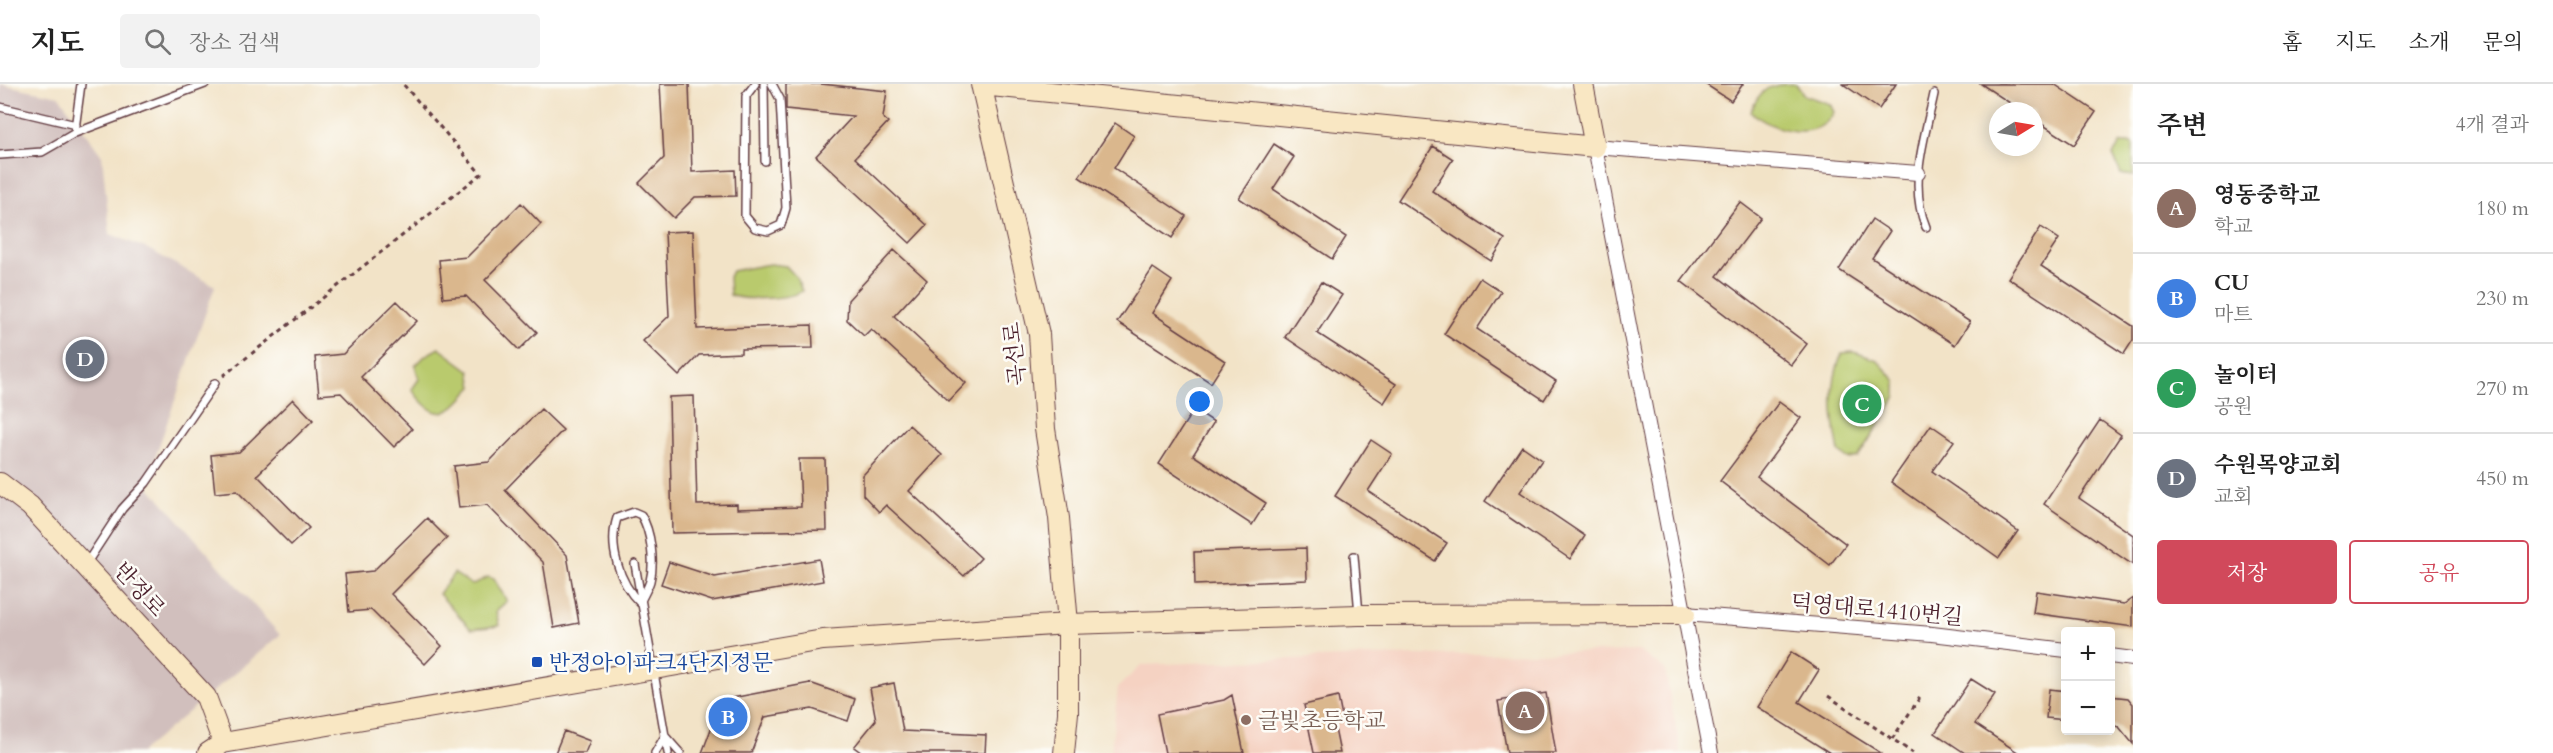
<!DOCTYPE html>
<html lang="ko">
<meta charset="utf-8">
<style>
:root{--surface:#fff;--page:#f2f2f2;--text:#222;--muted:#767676;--line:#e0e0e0;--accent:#d1495b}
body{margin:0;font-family:Cardo,"Noto Serif KR",serif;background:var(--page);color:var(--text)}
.controls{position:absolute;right:18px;bottom:18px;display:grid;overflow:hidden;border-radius:6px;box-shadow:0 3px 15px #0003}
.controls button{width:54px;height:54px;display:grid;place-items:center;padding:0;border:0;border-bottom:2px solid var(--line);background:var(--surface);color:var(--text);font:30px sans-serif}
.compass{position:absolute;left:1989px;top:18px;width:54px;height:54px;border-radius:50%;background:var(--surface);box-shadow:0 3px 15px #0003;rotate:79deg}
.you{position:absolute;left:1200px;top:318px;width:21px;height:21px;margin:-15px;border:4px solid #fff;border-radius:50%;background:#1a73e8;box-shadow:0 0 0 9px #1a73e833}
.badge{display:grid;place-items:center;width:39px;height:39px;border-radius:50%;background:var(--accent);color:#fff;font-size:20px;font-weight:700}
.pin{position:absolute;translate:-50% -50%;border:3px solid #fff;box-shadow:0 2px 6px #0006}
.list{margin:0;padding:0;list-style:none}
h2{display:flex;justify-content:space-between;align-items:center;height:78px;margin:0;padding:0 24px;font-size:26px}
h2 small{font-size:20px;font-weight:400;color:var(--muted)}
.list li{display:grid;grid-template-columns:39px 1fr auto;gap:18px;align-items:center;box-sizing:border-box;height:90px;padding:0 24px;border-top:2px solid var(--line)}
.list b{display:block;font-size:22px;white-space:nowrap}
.list p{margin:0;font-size:20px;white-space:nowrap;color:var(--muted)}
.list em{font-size:20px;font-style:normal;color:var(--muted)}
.actions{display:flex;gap:12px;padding:18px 24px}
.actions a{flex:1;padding:14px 0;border:2px solid var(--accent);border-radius:6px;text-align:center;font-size:21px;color:var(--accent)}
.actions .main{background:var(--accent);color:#fff}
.icon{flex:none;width:33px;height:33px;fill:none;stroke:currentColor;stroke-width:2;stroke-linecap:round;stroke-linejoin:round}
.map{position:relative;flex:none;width:2133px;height:669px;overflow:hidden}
header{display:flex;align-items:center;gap:36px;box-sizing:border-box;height:84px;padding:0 30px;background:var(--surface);border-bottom:2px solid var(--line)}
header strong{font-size:28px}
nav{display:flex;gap:33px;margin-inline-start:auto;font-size:21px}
.search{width:420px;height:54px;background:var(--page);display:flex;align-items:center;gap:15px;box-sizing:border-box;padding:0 21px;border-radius:6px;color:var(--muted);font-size:22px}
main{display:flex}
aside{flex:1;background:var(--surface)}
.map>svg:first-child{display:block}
.built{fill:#f5d2c2}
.industrial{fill:#d1bfbd}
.green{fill:#b9ca6d;stroke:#82744c;stroke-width:1.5}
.building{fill:#dab78d}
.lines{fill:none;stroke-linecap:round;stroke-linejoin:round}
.lane-casing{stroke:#633c42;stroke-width:10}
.street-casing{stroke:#633c42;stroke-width:16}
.secondary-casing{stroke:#633c42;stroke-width:22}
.path{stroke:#633c42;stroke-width:3;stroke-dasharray:4.5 4.5;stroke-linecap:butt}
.lane{stroke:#fff;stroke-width:7}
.street{stroke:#fff;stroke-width:14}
.secondary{stroke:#f9e7c3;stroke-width:20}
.transit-dot{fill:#1a4fb4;stroke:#fdfcf7;stroke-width:2}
.education-dot{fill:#8d6e63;stroke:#fdfcf7;stroke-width:2}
.labels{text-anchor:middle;stroke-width:5;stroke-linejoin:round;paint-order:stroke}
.street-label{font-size:22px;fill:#4a1f2b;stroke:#fdfcf7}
.transit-label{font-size:22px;fill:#164399;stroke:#fdfcf7;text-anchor:start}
.education-label{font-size:22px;fill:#785e54;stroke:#fdfcf7;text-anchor:start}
</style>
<header>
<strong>지도</strong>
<div class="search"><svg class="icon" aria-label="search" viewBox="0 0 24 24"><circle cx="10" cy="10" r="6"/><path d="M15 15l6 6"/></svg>장소 검색</div>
<nav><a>홈</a><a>지도</a><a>소개</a><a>문의</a></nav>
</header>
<main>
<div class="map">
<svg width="2133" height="669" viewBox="0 0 2133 669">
<rect width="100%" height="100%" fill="#fdfcf7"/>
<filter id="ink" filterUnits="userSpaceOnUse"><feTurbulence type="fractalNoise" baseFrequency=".0167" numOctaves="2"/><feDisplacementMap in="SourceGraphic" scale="12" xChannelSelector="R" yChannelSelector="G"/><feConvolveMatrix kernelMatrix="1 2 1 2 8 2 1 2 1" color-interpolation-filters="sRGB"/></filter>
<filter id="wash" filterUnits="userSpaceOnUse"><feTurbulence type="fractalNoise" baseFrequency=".008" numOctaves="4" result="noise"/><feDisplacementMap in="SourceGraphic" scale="24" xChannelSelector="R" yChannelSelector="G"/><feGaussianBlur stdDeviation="1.35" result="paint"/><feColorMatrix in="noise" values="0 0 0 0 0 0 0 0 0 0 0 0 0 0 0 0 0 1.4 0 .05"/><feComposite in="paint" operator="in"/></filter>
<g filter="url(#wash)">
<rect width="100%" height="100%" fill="#f2e3c7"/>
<path class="built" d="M1639,567L1665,585L1681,669H1111L1118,603L1142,581L1366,572Z"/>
<path class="industrial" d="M0,0L59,12L102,72L110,150L150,166L215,202L146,399L280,551L140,669H0Z"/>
<path class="green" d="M1796,0L1804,11L1830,20L1834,28C1818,59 1772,47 1751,28C1760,3 1771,0 1796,0Z
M2121,59H2133V92L2121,90L2113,71Z
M770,180L786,182L797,194L802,207C791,215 743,217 730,211L729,193L732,187Z
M439,264L470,287L473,303C456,319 446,341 424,320C419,315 415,311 412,305L419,295L415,282L426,271Z
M1854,268L1877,276L1896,297V313L1858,373L1849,375L1839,368C1832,331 1828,304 1842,269Z
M454,489L472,501L488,493L494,495L507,517L496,527L499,542L471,545L439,510Z"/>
<g id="blocks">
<path class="building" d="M660,0H689L692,88L735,86L736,112L695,113L674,134L639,99L664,74Z
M786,0H821L887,7L883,34L888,38L855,74L927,141L910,159L816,72L853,32L786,25Z
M1705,0H1743L1731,17Z
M1843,0H1896L1879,25Z
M1981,0H2054L2096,28L2074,61L2034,35V27H2022Z
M1115,39L1134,52L1114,84L1186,132L1172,154L1079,93Z
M1274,60L1294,73L1273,105L1346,153L1332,175L1239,114Z
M1433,62L1453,75L1432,107L1505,155L1491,177L1398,116Z
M1740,118L1761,134L1717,192L1807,260L1791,281L1681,197Z
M521,119L541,140L485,196L537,248L519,266L466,212L443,214L439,176L467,173Z
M1872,135L1890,147L1872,174L1970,238L1955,261L1839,186Z
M2041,143L2059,155L2041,182L2133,242V256L2124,270L2008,194Z
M693,147L697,245L812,241L813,264L741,265V269L699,271L679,292L643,257L669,232L665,148Z
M894,166L927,196L894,232L966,299L949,317L871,245L864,252L847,236L848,216Z
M1153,184L1172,197L1152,229L1225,277L1211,299L1117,238Z
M1480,194L1501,208L1477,245L1556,297L1544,316L1444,250Z
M1321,198L1342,211L1317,249L1396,300L1384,319L1285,253Z
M397,217L417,237L361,293L412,345L394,363L341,309L319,311L315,273L343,270Z
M694,312L697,421L737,420V425L801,423L799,375H825L827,446L672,449L669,313Z
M293,315L313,336L257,391L309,444L291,461L237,407L215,409L211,371L239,368Z
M1779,318L1801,334L1757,393L1846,460L1830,481L1720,397Z
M541,325L563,346L505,406L567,471L579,539L554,544L543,478L487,421L459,424L454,382L489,378Z
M1194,325L1214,338L1193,371L1266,419L1252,441L1159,380Z
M2100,336L2121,351L2079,414L2133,451V481L2044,420Z
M909,341L942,371L909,407L981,474L964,492L886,421L879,428L863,411V391Z
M1931,341L1954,357L1932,387L2018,447L1999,474L1891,398Z
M1371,356L1392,370L1368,407L1447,459L1435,477L1335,412Z
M1522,362L1542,376L1520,408L1585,452L1570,475L1485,417Z
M427,434L447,454L391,510L442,562L425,580L371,526L349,528L345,490L373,487Z
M1306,464L1307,496L1195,501L1194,468Z
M819,475L823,497L712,517L661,500L669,478L715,493Z
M2036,507L2124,520L2133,514V543L2033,529Z
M1791,568L1819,586L1799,618L1881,669H1830L1757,623Z
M1971,595L1995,610L1975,640L2019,669H1965L1935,649Z
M810,599L855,615L848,637L812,625L765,633L751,669H702L722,616Z
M894,599L903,647L986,651L985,669H862L854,663L876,636L870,604Z
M2049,605L2066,607V636L2046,634Z
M1546,609L1556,669H1507L1498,617Z
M1232,611L1244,669H1165L1157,630L1224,616Z
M2110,612L2128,614L2133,620V660L2119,643L2110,641Z
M1338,613L1343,638L1334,640L1340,669H1314L1304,621Z
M564,647L590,657L585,669H555Z"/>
</g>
</g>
<g filter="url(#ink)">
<use href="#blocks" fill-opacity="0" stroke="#633c42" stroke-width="1.5"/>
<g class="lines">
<defs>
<path id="lane" d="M755,0L746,12L745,132L755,144L768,147L781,141L786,124L780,15L772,0
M764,0L765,77
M0,23L76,41
M75,45L81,0
M0,71L42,68L75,49L205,0
M1926,143C1908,100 1925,53 1934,10
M634,428L641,431C651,447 655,478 650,497C648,504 643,512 640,519C619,499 608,462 617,434Z
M1354,472L1359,530
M86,480L122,425L146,399L215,299
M635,480L668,669
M655,669L665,652L680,669"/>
<path id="street" d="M1685,530L1932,550L2066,566
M2110,572L2133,575
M1711,669L1595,63L1918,89"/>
<path id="secondary" d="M981,0L1039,250L1045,345L1059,434L1068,540V629L1064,669
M981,1L1595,63L1583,0
M0,399L30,422L206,613L223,659
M208,669L223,659L823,556L1068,540L1359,531L1685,530"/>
</defs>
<use href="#lane" class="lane-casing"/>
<use href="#street" class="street-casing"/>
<use href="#secondary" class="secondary-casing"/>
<path class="path" d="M223,292L481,90L403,0
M1828,612L1913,669
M1892,655L1921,612"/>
<use href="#lane" class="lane"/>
<use href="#street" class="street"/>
<use href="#secondary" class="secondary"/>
</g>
</g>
<rect class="transit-dot" x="531" y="572" width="12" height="12" rx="3"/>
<circle class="education-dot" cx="1246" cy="636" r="6"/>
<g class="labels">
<g class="street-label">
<text transform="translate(1014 270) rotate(-96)" y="8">곡선로</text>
<text transform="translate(140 505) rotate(48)" y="8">반정로</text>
<text transform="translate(1877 525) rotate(5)" y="8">덕영대로1410번길</text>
</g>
<g class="transit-label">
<text x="549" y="586">반정아이파크4단지정문</text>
</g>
<g class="education-label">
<text x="1258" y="644">글빛초등학교</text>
</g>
</g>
</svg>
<div class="controls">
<button>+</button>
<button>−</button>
</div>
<svg class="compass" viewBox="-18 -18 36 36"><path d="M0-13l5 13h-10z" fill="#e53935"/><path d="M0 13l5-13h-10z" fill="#767676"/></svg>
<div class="you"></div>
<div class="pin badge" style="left:1525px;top:627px;background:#8d6e63">A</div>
<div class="pin badge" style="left:728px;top:633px;background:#3f7fe0">B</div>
<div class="pin badge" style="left:1862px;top:320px;background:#2e9e5b">C</div>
<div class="pin badge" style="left:85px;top:275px;background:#6b7280">D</div>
</div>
<aside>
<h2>주변<small>4개 결과</small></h2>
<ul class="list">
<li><span class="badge" style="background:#8d6e63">A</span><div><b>영동중학교</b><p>학교</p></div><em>180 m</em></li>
<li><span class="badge" style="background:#3f7fe0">B</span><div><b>CU</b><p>마트</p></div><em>230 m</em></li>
<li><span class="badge" style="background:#2e9e5b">C</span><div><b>놀이터</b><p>공원</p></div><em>270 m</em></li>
<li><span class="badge" style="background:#6b7280">D</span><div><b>수원목양교회</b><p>교회</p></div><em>450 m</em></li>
</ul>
<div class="actions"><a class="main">저장</a><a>공유</a></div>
</aside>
</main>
